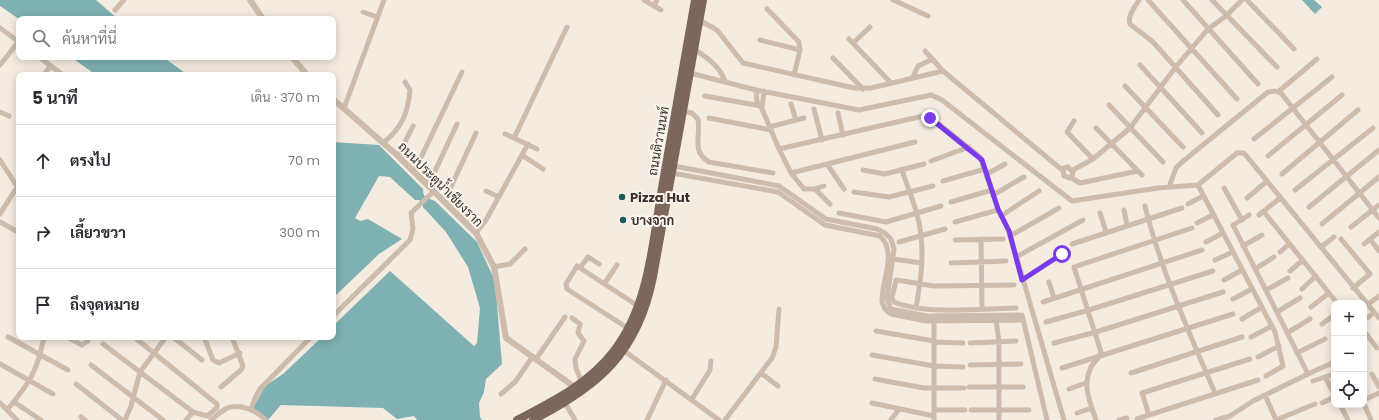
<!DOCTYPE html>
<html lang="th">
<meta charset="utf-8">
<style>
:root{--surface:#fff;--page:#f2f2f3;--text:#2b2b33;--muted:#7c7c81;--line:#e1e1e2}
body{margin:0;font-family:Poppins,Sarabun,sans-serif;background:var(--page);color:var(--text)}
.controls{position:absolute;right:12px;bottom:12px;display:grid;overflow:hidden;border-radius:8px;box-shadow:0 2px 10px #0003}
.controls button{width:36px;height:36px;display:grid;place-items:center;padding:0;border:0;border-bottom:1px solid var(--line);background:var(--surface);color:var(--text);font:20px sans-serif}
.stop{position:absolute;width:12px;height:12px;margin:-9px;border:3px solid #7c3aed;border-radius:50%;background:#fff}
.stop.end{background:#7c3aed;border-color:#fff;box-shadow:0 1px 4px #0008}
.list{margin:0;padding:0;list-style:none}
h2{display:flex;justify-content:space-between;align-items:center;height:52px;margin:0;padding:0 16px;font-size:17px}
h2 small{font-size:13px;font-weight:400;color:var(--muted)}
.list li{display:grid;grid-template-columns:26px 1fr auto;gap:12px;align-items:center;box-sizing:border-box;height:72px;padding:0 16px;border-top:1px solid var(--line)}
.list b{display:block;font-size:15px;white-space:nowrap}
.list em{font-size:13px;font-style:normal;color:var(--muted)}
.icon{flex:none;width:22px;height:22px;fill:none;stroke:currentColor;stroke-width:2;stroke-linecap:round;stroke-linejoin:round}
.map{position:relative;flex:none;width:1379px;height:420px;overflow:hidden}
.search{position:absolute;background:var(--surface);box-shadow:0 2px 10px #0003;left:16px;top:16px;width:320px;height:44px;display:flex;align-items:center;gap:10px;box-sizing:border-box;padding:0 14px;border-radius:8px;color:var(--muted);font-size:15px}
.panel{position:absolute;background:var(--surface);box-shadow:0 2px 10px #0003;left:16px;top:72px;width:320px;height:268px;border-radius:8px}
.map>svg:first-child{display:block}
.water{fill:#7fb0b2}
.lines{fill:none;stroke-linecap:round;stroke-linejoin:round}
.minor{stroke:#cdbbac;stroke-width:5}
.tertiary{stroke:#cdbbac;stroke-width:6}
.primary{stroke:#7d675c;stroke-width:8}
.route{stroke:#7c3aed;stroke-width:5}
.poi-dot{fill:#1f5a5e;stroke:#fbf5ee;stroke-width:1.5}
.labels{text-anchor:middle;stroke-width:4;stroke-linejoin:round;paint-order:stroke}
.street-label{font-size:13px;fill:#3b302b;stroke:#fbf5ee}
.poi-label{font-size:13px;font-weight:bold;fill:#3b302b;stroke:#fbf5ee;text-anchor:start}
</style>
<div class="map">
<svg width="1379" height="420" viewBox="0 0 1379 420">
<rect width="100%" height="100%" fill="#f4ebe1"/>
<path class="water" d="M0,0H96L118,19H19L0,6Z
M1302,0H1314L1322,7L1315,14Z
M71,57H163L188,75H96Z
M333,142L379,145L423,189C423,199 428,198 435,201L477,242L495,281L502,364L486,379L484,392L479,403L480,417L482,420H417L414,416L397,419L383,408L281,405L268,420L253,408L265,386L283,374L322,337H333V326L390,271L474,346L477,343L480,308L468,267L446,232L423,207V203L419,200H415L390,177L379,176L355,218L360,221L368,219L402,239L379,254L333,298Z"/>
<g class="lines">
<path class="minor" d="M644,0L661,10
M893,0L928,16
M1139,0C1135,7 1127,16 1130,24L1153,42L1218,115
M1148,0L1237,99
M1183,0L1258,84
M1212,0L1277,67
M1247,0L1294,49
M654,6L657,0
M767,9L799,42L800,50L794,75
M115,10L124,0
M363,12L377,17
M699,20L717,30L743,63L854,88H871L943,71L1061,169
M0,28L19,42
M849,39L891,83
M760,40L800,50
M853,43L870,27
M694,49C707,58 719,65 725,81
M925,51L943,71
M39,57L63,75
M833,58L863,89
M0,65L19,41
M1140,65L1202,133
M690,73L756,90L859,110L931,95L942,100L1072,201L1158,188L1198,185L1237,153H1244L1379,318
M44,75L50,66
M913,77L918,66L933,59
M1125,86L1183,147
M756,90L757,102L762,109L779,149L923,116L934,120L980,157L998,209L1009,231L1064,420
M1278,92L1317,59
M705,96L761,106
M791,104L796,120
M1109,105L1163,162
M344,108L384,0
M762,109L764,91
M814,109L822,140
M683,111L692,113L698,119C701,137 691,151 709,162L773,173
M0,112L9,116
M838,113L843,135
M709,118L771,130
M1074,121L1067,132L1093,159
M769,127L804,118
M1096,128L1142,175
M505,134L514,138
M1254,139L1332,77
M383,143C402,128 408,113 410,90L405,82
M537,149L514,138L567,27
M779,149L791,173L804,189H815L824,186
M522,155L543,169
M398,156L413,126
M1268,156L1342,95
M0,160L18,188
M931,161L969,147
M827,164L844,189
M674,166L779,186L826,219L877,229L885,233L891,239L894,249L887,299L891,309L927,316L1022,315L1047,420
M1068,167L1073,172L1072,176L1069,178L1064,176L1063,170L1061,169Z
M863,170L885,174L924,164
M902,170C909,192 919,213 921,236C924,260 920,284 916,308
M1073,170L1093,159L1130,128L1175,68L1208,29L1226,16L1242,0
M414,172L462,72
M672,173L778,192L825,225L880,236C898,252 881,282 882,302L885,309L891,314L926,321L1023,320
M791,173L915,142
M987,174L1005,164
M1282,174L1358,110
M1070,177L1080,183L1138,171
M943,181L985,169
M426,184L435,171L457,124
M1198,185L1275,332L1283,366L1266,376
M1169,187L1176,168L1182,162L1268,92L1275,91L1281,93L1379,218
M1224,188L1242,220
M815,189L830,204
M1295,190L1373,128
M486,191L499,197
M854,192L889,197L933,186
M993,195L1024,177
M1247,198L1266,182
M441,199L449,191L476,133
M951,202L992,190
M1188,204L1203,196
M1145,206C1161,271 1189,332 1215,393
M1309,207L1379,150
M1124,210L1127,225
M1264,212L1337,303
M839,213L886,222L941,206
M1100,213L1106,232
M0,214L19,184
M1259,215L1280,198
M1001,216L1039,191
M0,222L18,232
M955,222L998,210
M1197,223L1213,215
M1322,224L1379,177
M1351,227L1379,205
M476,233L486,220L528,144
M1010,236L1059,208
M981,239L982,309
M1341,239L1370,274L1353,288
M1370,239L1379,251
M955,240L1003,239
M899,242L945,229
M1206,242L1223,233
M1072,244L1182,208
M1364,244L1379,232
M1243,246L1262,235
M1321,247L1334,237
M1280,252L1289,244
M1016,257L1083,220
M893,259L922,263
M1215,260L1233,252
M951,263L1006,261
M494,267L510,264L525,249
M580,268L588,257L599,264
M1255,269L1274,257
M1290,271L1303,260
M1022,280L1062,254
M1224,280L1242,270
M1049,282L1054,298
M604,284L617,265
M1014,285L934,286L896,280L892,298L894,302C924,315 983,309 1016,308
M1302,289L1316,276
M1266,290L1288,278
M1233,299L1252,289
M1043,302L1202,250
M1367,305L1379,296
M1311,307L1329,293
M1277,312L1300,298
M333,316L410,240L413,229L411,213L434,191
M572,318L580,324L578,333L584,341L575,359L576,368L582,383
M1242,319L1262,307
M996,320L999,342V420
M1364,320L1374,313
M934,321V420
M1046,322L1089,310L1213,271
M1322,324L1334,315
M629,329L567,289L566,284L577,266L638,306
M876,331L934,341
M1364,331L1377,348
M1287,333L1310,319
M8,337L68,370
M67,337L82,345L88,341L87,337
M173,337L202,360
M204,337L213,360L219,363L240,353
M1251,337L1272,326
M934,342L963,343
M970,343L1016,341
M1054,343L1096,332L1223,292
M103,344L193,412L207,416L217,408V404L134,337
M623,350L719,420
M1297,353L1325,339
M872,355L934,366L963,367
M1258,357L1279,346
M536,359L565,317
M0,364L53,394
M91,365L163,420
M970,365L1021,364
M1062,368L1233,314
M761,373L778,386
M1131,373L1242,337
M1308,374L1332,363
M1372,374L1379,387
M1325,377L1334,394
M875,379L924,388H964
M1313,381L1334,374
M76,384L122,420
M221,387L241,370L243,366L232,337
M969,387H1023
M1069,389L1086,383
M501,394L515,382L533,356
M1265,395L1276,420
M692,399L710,370L711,361
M1364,400L1379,393
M14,402L41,420
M0,403L17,420
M565,403L575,420
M872,403L934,416
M1322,403L1334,397
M1364,404L1371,420
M1340,405L1348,420
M251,409L255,398L260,389L311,337
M7,410C30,382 37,372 44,337
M935,410H965
M971,410H1029
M1077,413L1092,408
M1149,415L1142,393L1250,359
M81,417L85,420
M1137,419L1258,380
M125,420L131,406L140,372L166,337
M186,420L193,412
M211,420C216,416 222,411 227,408C240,403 257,411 266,420
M647,420L666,380
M725,420L772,358L776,347L779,309
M891,420L899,409
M1096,420C1090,402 1082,386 1091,367C1094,361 1100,359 1101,352L1074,267L1192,228
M1119,420L1127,418
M1216,420L1230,416L1253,401L1308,374L1233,225L1249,215
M1276,420L1315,404"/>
<path class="tertiary" d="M250,0L263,19
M292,57L307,75
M333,99L398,156L476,233L494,267L506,338L576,388"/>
<path class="primary" d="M517,420C553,401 587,385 613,352C649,306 652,245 662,188C673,126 684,63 695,0
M533,420C599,386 638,353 653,277L703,0"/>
</g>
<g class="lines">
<path class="route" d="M930,118L982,160L998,209L1009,231L1022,280L1062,254"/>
</g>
<g class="poi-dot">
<circle cx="622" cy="197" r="4"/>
<circle cx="623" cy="220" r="4"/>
</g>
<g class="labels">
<g class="street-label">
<text transform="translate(658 141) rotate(-80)" y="5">ถนนติวานนท์</text>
<text transform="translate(441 184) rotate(45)" y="5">ถนนประตูน้ำเชียงราก</text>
</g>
<g class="poi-label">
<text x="630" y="202">Pizza Hut</text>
<text x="631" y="225">บางจาก</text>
</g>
</g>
</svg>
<div class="controls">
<button>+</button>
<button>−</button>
<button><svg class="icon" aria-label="locate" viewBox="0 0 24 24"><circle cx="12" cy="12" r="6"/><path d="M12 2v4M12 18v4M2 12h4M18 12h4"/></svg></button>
</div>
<div class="stop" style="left:1062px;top:254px"></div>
<div class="stop end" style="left:930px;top:118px"></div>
<div class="search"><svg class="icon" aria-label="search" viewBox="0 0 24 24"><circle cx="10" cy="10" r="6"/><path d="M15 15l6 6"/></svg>ค้นหาที่นี่</div>
<section class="panel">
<h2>5 นาที<small>เดิน · 370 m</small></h2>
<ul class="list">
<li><svg class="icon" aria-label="ahead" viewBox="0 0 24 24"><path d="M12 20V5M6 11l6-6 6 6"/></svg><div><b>ตรงไป</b></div><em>70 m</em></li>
<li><svg class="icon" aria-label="right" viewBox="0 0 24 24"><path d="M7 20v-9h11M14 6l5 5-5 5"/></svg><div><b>เลี้ยวขวา</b></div><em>300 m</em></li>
<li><svg class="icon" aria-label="arrive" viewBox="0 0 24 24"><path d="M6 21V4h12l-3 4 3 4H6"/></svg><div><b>ถึงจุดหมาย</b></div></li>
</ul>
</section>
</div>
